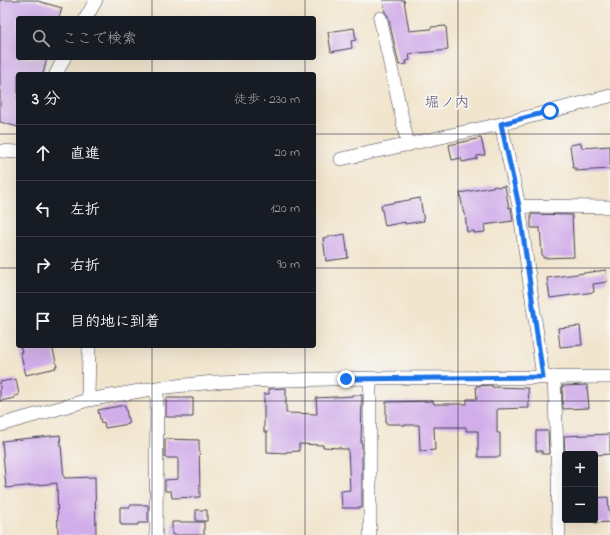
<!DOCTYPE html>
<html lang="ja">
<meta charset="utf-8">
<style>
:root{--surface:#171b24;--page:#20242c;--text:#f1f3f6;--muted:#9ea1a6;--line:#363941}
body{margin:0;font-family:"Indie Flower","Klee One",sans-serif;background:var(--page);color:var(--text)}
.controls{position:absolute;right:12px;bottom:12px;display:grid;overflow:hidden;border-radius:4px;box-shadow:0 4px 16px #0002}
.controls button{width:36px;height:36px;display:grid;place-items:center;padding:0;border:0;border-bottom:1px solid var(--line);background:var(--surface);color:var(--text);font:20px sans-serif}
.stop{position:absolute;width:12px;height:12px;margin:-9px;border:3px solid #1a73e8;border-radius:50%;background:#fff}
.stop.end{background:#1a73e8;border-color:#fff;box-shadow:0 1px 4px #0008}
.list{margin:0;padding:0;list-style:none}
h2{display:flex;justify-content:space-between;align-items:center;height:52px;margin:0;padding:0 16px;font-size:17px}
h2 small{font-size:13px;font-weight:400;color:var(--muted)}
.list li{display:grid;grid-template-columns:26px 1fr auto;gap:12px;align-items:center;box-sizing:border-box;height:56px;padding:0 16px;border-top:1px solid var(--line)}
.list b{display:block;font-size:15px;white-space:nowrap}
.list em{font-size:13px;font-style:normal;color:var(--muted)}
.icon{flex:none;width:22px;height:22px;fill:none;stroke:currentColor;stroke-width:2;stroke-linecap:round;stroke-linejoin:round}
.map{position:relative;flex:none;width:610px;height:535px;overflow:hidden}
.search{position:absolute;background:var(--surface);box-shadow:0 4px 16px #0002;left:16px;top:16px;width:300px;height:44px;display:flex;align-items:center;gap:10px;box-sizing:border-box;padding:0 14px;border-radius:4px;color:var(--muted);font-size:15px}
.panel{position:absolute;background:var(--surface);box-shadow:0 4px 16px #0002;left:16px;top:72px;width:300px;height:276px;border-radius:4px}
.map>svg:first-child{display:block}
.building{fill:#d1adea}
.lines{fill:none;stroke-linecap:round;stroke-linejoin:round}
.minor-casing{stroke:#413f51;stroke-width:14}
.minor{stroke:#fff;stroke-width:13}
.route{stroke:#1a73e8;stroke-width:5}
.grid{fill:none;stroke:#22223b;stroke-width:1;stroke-opacity:0.55}
.labels{text-anchor:middle;stroke-width:3.5;stroke-linejoin:round;paint-order:stroke}
.neighbourhood-label{font-size:15px;fill:#5f5378;stroke:#f6f6f2}
</style>
<div class="map">
<svg width="610" height="535" viewBox="0 0 610 535">
<rect width="100%" height="100%" fill="#f6f6f2"/>
<filter id="ink" filterUnits="userSpaceOnUse"><feTurbulence type="fractalNoise" baseFrequency=".025" numOctaves="2"/><feDisplacementMap in="SourceGraphic" scale="8" xChannelSelector="R" yChannelSelector="G"/><feConvolveMatrix kernelMatrix="1 2 1 2 8 2 1 2 1" color-interpolation-filters="sRGB"/></filter>
<filter id="wash" filterUnits="userSpaceOnUse"><feTurbulence type="fractalNoise" baseFrequency=".012" numOctaves="4" result="noise"/><feDisplacementMap in="SourceGraphic" scale="16" xChannelSelector="R" yChannelSelector="G"/><feGaussianBlur stdDeviation="0.9" result="paint"/><feColorMatrix in="noise" values="0 0 0 0 0 0 0 0 0 0 0 0 0 0 0 0 0 1.4 0 .05"/><feComposite in="paint" operator="in"/></filter>
<g filter="url(#wash)">
<rect width="100%" height="100%" fill="#f2e5ce"/>
<g id="blocks">
<path class="building" d="M0,0H34L62,8L59,18H18V58H47L43,74H18V127L0,122Z
M383,0H404L409,31L431,29V27L446,26L448,50L409,54L410,60L406,61L407,64L399,65L388,16L385,12Z
M354,28L356,40L351,41L352,48L331,52L328,32Z
M481,138L485,155L477,156V159L462,162L461,158L452,160L449,145Z
M581,143L582,148L610,146V169L576,171V168H573L570,145Z
M497,186L498,187L505,186L509,208L511,207L513,221L484,225L485,232L474,233V231L467,232L465,213L464,214L463,210L460,193Z
M420,198L424,221L405,224V222L385,226L381,205Z
M531,214L572,215L574,257L543,258V255H542L540,228H531Z
M345,234L348,258L326,261L323,238Z
M606,270L607,282L593,284L594,292L550,298L547,278Z
M580,326L582,345L560,347L558,328Z
M20,346H52L57,366H55L56,368L26,375L20,352H22Z
M16,379L19,395L14,396L15,398L0,401V382Z
M492,385V387L528,388L529,408L497,409V433H500V457H478V431H466V427H434L435,450L420,451L419,425H401V424H386V402L433,401L434,404H467V399H477L476,386Z
M587,385L589,408L563,409L562,386Z
M286,388V413L317,414L316,398L352,396V395H362L361,443H362V508H342L341,491L350,490L348,449H341V448L323,447V445L299,444V451L286,452V453L267,452V432H264V394H269V389Z
M166,398H193V417H166Z
M125,405L129,424L105,428L104,422L101,423L98,410Z
M536,431H548L549,454H542V451H536Z
M610,434V454L595,455V454H565L564,436Z
M60,435L64,478L95,477L96,535H58L57,483L6,488L2,441Z
M165,439L199,440L200,497L172,498L171,491H165V480L178,479V458H165Z
M608,497L610,522L595,523V498Z
M130,505H148V523H138V525H121V523H120V507H130Z
M196,510H207V521H196Z
M172,522H204V535H172Z"/>
</g>
</g>
<g filter="url(#ink)">
<use href="#blocks" fill-opacity="0" stroke="#413f51" stroke-width="1"/>
<g class="lines">
<defs>
<path id="minor" d="M86,18L96,0
M380,18L408,145
M56,74L64,58
M501,124L519,206L543,377
M0,151L18,152
M341,159L501,124L610,96
M519,206L610,207
M554,377L558,474L559,535
M370,378V535
M88,400L89,346
M0,425L88,400L157,388L214,382L370,378L610,377
M156,535L157,388"/>
</defs>
<use href="#minor" class="minor-casing"/>
<use href="#minor" class="minor"/>
</g>
</g>
<g class="lines" filter="url(#ink)">
<path class="route" d="M346,379L543,377L519,206L501,124L550,111"/>
</g>
<path class="grid" d="M152,0V18M305,0V18M458,0V535M152,58V74M305,58V74M0,134H18M314,134H610M0,268H18M314,268H610M152,346V535M305,346V535M0,401H610"/>
<g class="labels">
<g class="neighbourhood-label">
<text x="447" y="107">堀ノ内</text>
</g>
</g>
</svg>
<div class="controls">
<button>+</button>
<button>−</button>
</div>
<div class="stop" style="left:550px;top:111px"></div>
<div class="stop end" style="left:346px;top:379px"></div>
<div class="search"><svg class="icon" aria-label="search" viewBox="0 0 24 24"><circle cx="10" cy="10" r="6"/><path d="M15 15l6 6"/></svg>ここで検索</div>
<section class="panel">
<h2>3 分<small>徒歩 · 230 m</small></h2>
<ul class="list">
<li><svg class="icon" aria-label="ahead" viewBox="0 0 24 24"><path d="M12 20V5M6 11l6-6 6 6"/></svg><div><b>直進</b></div><em>20 m</em></li>
<li><svg class="icon" aria-label="left" viewBox="0 0 24 24"><path d="M17 20v-9H6M10 6l-5 5 5 5"/></svg><div><b>左折</b></div><em>120 m</em></li>
<li><svg class="icon" aria-label="right" viewBox="0 0 24 24"><path d="M7 20v-9h11M14 6l5 5-5 5"/></svg><div><b>右折</b></div><em>90 m</em></li>
<li><svg class="icon" aria-label="arrive" viewBox="0 0 24 24"><path d="M6 21V4h12l-3 4 3 4H6"/></svg><div><b>目的地に到着</b></div></li>
</ul>
</section>
</div>
